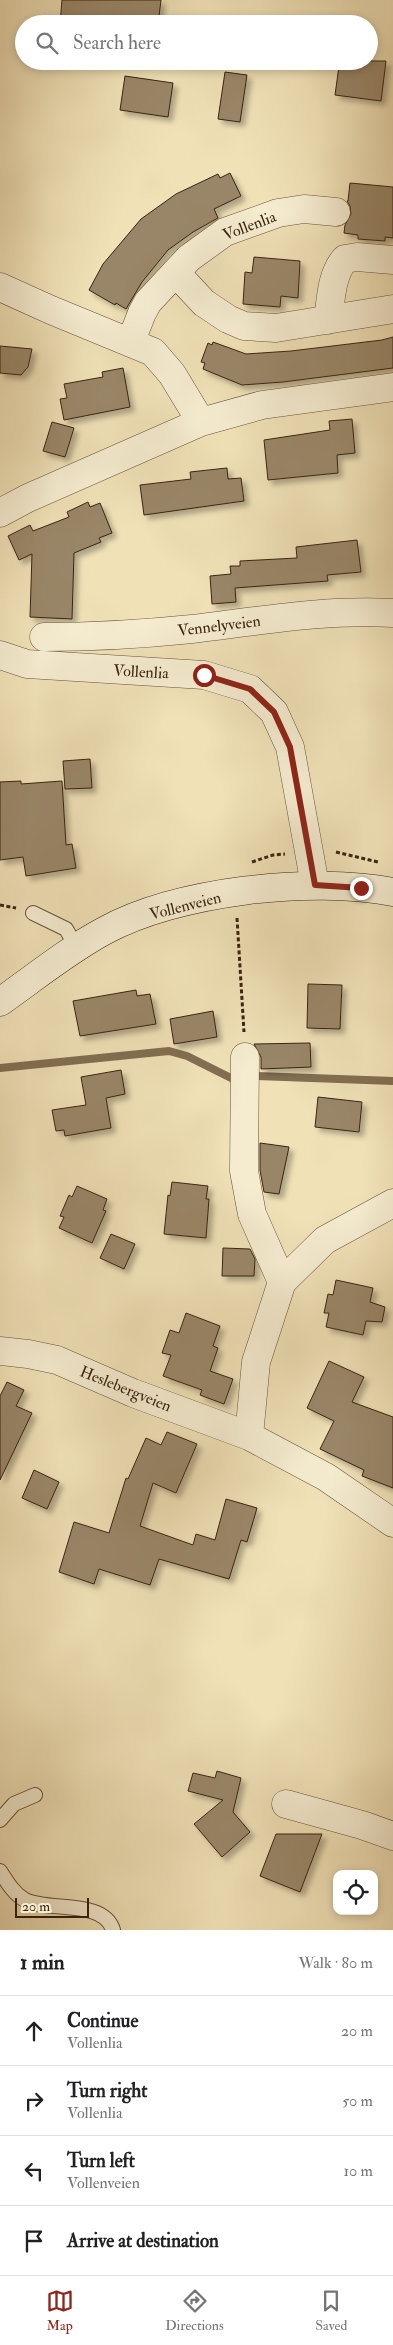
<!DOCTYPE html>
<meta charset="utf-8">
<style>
:root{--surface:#fff;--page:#f6f6f6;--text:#202124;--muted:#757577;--line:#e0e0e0;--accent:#8f2418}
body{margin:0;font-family:"IM FELL Double Pica",serif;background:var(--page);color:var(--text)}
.controls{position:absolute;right:15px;bottom:15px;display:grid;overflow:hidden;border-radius:10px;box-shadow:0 2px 8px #0003}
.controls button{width:45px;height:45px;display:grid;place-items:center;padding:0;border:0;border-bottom:1px solid var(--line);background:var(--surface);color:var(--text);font:25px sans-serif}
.scale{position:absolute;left:15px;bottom:12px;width:74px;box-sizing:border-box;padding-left:5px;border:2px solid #3b2310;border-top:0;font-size:14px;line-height:18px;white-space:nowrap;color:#3b2310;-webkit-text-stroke:4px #f5ecd0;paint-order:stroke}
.stop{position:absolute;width:15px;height:15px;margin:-11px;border:4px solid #8f2418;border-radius:50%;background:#fff}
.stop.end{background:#8f2418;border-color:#fff;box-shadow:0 1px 5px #0008}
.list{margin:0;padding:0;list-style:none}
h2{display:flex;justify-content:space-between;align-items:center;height:65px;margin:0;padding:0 20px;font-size:21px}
h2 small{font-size:16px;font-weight:400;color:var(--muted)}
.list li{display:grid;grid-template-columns:32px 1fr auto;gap:15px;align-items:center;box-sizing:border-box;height:70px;padding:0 20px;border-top:1px solid var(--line)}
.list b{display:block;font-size:19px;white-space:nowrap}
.list p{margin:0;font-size:16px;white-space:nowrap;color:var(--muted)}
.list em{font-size:16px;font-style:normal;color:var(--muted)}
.icon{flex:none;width:28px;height:28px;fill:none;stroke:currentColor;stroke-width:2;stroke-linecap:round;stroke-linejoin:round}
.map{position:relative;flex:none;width:393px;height:1930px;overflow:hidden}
.search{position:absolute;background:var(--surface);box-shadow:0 2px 8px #0003;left:15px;right:15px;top:15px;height:55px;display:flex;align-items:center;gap:12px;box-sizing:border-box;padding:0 18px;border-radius:28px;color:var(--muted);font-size:19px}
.sheet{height:345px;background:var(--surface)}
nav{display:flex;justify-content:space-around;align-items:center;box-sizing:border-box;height:70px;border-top:1px solid var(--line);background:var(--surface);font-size:14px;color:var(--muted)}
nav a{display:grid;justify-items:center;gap:2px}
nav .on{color:var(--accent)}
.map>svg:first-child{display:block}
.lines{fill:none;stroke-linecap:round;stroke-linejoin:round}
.stream{stroke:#826e52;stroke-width:8}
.building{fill:#998667;stroke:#3b2310;filter:url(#shadow)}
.lane-casing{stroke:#68523a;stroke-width:16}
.street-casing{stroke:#68523a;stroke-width:29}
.secondary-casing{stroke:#3b2310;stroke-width:29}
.path{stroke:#3b2310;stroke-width:3;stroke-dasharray:4 2.5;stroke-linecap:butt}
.lane{stroke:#f5ecd0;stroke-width:14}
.street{stroke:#f5ecd0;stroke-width:28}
.secondary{stroke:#f5ecd0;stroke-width:28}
.route{stroke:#8f2418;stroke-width:6}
.labels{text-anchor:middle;stroke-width:4.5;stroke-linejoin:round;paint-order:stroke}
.street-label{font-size:16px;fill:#3b2310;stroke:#f5ecd0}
</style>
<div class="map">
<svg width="393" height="1930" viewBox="0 0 393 1930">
<defs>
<filter id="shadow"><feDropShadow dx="4.5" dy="4.5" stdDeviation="2.5" flood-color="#0004"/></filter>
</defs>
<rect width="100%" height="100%" fill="#f0e1b7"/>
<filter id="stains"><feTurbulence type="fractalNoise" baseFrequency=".004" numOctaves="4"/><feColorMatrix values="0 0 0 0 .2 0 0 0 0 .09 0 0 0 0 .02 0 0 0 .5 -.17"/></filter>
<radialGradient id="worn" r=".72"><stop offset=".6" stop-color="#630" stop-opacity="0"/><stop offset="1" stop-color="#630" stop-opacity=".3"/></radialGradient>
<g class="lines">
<path class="stream" d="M0,1068L169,1051L187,1056L235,1080
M257,1076L393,1081"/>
</g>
<path class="building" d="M62,0H161L158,24H60Z
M353,61H386L381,101L335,95L339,66L352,68Z
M225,72L247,75L240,122L218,119Z
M125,76L173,83L168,117L120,110Z
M230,173L241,196L214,209L218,218L193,232L168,250L142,282L126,309L116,303L115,305L89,290L103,264L141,219L176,194L218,174L220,178Z
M350,183L393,187V238L385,237V241L358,239V235L344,233L345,225L351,214L350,206L347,201H348Z
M254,257L300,261L298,298L281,296L280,307L243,304L245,272L252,273Z
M393,337V368L283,382L242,385L203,369L205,363L201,362L208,343L212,345L213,342L246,354L291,351L382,340Z
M0,346L32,349L28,367L21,375L0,373Z
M123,368L130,407L64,420L60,399L67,398L64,384L103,377L102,372Z
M352,419L355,453L337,455L338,473L268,480L264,440L330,430L329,421Z
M52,422L74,428L65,457L43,451Z
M227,468L228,479L241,478L244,501L144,515L140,485L191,479L190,472Z
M88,502L90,507L100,503L112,533L99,538L101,542L74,553L72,619L30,617L32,554L19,560L8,536L30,525L33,531L69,517L67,512Z
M357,540L361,572L327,575L328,581L235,588L236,602L212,604L210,576L231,574L230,566H240V561L297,558L296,547Z
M90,759L92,788L65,789L63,761Z
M21,781V784L62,781L66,845L72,844L76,868L26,876L23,857L0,860V782Z
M308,984L342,985L340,1029L307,1028Z
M136,990L137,996L150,994L156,1024L80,1036L73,1001Z
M213,1011L217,1037L174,1044L170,1019Z
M310,1043L311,1067L261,1069V1057L254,1044Z
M121,1070L125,1094L106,1098L111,1128L65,1136L64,1130L56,1131L52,1110L86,1105L81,1077Z
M318,1097L362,1102L359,1132L315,1127Z
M260,1143L289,1147L279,1194L264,1192L260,1170Z
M172,1182L208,1186L206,1199H209L206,1238L164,1234L168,1195L170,1196Z
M77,1186L107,1199L103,1210L106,1211L92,1243L59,1228L64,1217L60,1216L69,1195L72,1197Z
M111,1234L135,1244L124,1269L100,1258Z
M223,1248L250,1249L255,1259L254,1276H222Z
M336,1280L373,1288L370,1302L385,1307L382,1322L366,1321L363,1335L326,1327L329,1313H324L328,1294L333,1295Z
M186,1313L220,1326L213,1346L218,1348L210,1371L233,1379L224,1404L200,1395L202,1390L163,1376L171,1355L162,1353L170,1330L179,1333Z
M329,1361L364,1377L352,1402L393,1417V1488L362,1476L364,1470L320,1449L334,1421L307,1408Z
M7,1382L24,1390L16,1406L32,1413L0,1480V1396Z
M167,1432L197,1444L176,1493L153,1483L140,1526L193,1545L196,1534L215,1540L226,1499L257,1508L247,1542L241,1540L229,1579L159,1559L150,1585L99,1569L94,1584L59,1572L74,1522L109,1533L126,1478L128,1479L146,1438L161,1445Z
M34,1470L59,1482L47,1509L22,1498Z
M217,1771L241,1778L233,1812L250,1832L222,1857L194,1824L223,1800L188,1791L193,1773L215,1778Z
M276,1834H322L300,1892L260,1876Z"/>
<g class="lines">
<defs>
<path id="lane" d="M33,913L66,929L77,948
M0,1820L14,1804L35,1795
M0,1871C7,1882 14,1894 25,1900C49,1912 104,1899 113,1930"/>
<path id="street" d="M176,273L204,303L228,319L244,326L276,328L393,309
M0,287L51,310L153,352L172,374L201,422
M328,320C331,299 331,275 345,259L357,257L393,260
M131,341L142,313L148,302L189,258L225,232L278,213L304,209L336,212
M0,513L28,498L201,422L262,405L393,387
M44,637C94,637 143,634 192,629C259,621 326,609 393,613
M0,655L27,664L204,675L250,689L274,712L290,747L315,885
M245,1057L244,1171L252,1214L282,1282
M393,1203L325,1240L282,1282L256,1362L249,1436L326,1477L393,1523
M0,1351L28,1354L57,1360L133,1393L249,1436
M286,1804L362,1825L393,1836"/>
<path id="secondary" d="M0,1002C34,978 67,951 104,931C177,891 312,876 393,892"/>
</defs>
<use href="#lane" class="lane-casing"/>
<use href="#street" class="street-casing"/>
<use href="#secondary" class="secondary-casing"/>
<path class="path" d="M336,852L378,862
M252,862L273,855L285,854
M0,905L16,908
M237,918L244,1032"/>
<use href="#lane" class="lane"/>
<use href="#street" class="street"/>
<use href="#secondary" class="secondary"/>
</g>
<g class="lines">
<path class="route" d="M204,675L250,689L274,712L290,747L315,885L361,888"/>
</g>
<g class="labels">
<g class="street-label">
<text transform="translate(249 225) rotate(-21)" y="6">Vollenlia</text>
<text transform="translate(219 625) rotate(-7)" y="6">Vennelyveien</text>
<text transform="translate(141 671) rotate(3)" y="6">Vollenlia</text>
<text transform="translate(185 905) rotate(-14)" y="6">Vollenveien</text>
<text transform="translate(126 1388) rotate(22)" y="6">Heslebergveien</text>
</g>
</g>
<rect width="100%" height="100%" filter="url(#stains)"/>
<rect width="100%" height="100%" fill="url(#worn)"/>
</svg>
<div class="controls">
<button><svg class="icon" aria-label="locate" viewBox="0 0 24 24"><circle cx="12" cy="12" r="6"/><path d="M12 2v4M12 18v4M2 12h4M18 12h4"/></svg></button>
</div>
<div class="scale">20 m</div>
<div class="stop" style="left:204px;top:675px"></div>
<div class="stop end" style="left:361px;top:888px"></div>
<div class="search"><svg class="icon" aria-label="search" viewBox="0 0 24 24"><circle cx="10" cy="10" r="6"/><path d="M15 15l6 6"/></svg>Search here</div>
</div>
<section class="sheet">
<h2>1 min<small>Walk · 80 m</small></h2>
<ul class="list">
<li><svg class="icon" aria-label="ahead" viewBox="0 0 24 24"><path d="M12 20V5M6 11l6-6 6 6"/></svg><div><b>Continue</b><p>Vollenlia</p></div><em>20 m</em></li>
<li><svg class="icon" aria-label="right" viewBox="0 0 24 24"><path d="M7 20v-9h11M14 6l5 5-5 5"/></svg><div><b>Turn right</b><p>Vollenlia</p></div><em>50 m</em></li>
<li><svg class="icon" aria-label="left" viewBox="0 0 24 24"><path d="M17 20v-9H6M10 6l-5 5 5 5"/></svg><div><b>Turn left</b><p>Vollenveien</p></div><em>10 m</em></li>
<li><svg class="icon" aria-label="arrive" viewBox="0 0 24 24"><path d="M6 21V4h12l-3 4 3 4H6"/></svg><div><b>Arrive at destination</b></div></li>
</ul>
</section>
<nav>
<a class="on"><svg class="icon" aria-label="map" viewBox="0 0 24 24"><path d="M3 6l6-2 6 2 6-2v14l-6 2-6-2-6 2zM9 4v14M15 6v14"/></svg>Map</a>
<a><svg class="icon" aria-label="directions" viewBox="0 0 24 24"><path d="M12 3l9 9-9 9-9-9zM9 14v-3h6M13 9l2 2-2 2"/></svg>Directions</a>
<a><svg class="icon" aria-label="saved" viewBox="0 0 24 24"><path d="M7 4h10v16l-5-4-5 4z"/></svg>Saved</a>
</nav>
